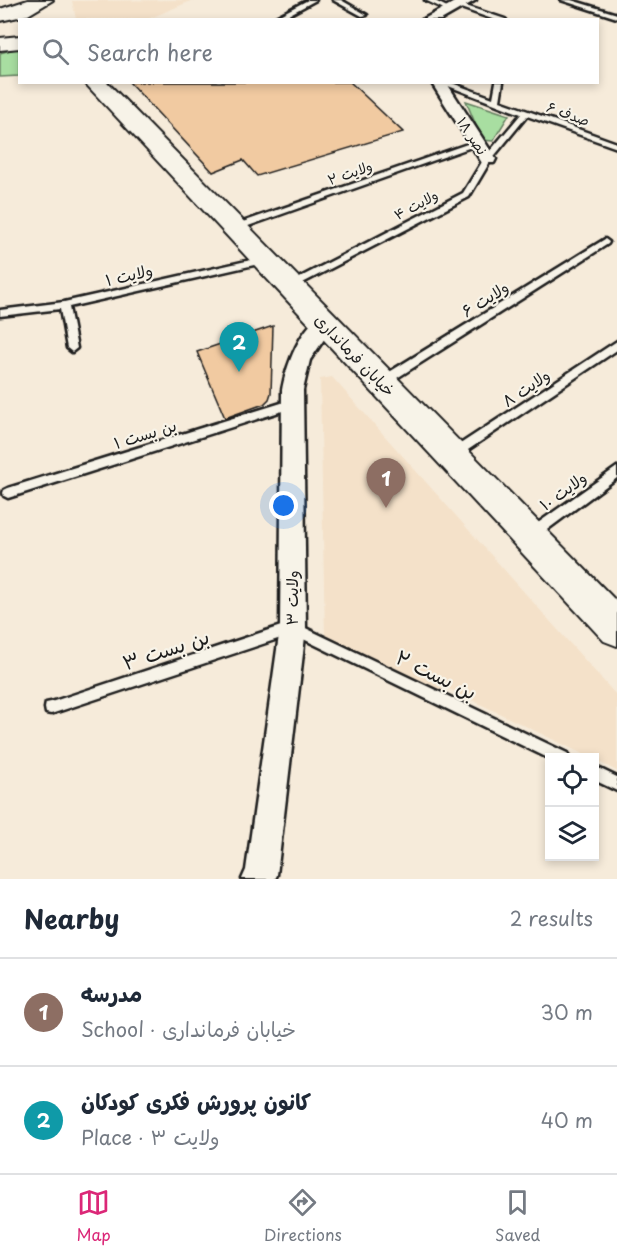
<!DOCTYPE html>
<meta charset="utf-8">
<style>
:root{--surface:#fff;--page:#f6f6f7;--text:#1f2937;--muted:#747a83;--line:#e0e1e3;--accent:#db2777}
body{margin:0;font-family:"Playpen Sans","Playpen Sans Arabic",sans-serif;background:var(--page);color:var(--text)}
.controls{position:absolute;right:18px;bottom:18px;display:grid;overflow:hidden;border-radius:0px;box-shadow:0 3px 9px #0003}
.controls button{width:54px;height:54px;display:grid;place-items:center;padding:0;border:0;border-bottom:2px solid var(--line);background:var(--surface);color:var(--text);font:30px sans-serif}
.you{position:absolute;left:284px;top:506px;width:21px;height:21px;margin:-15px;border:4px solid #fff;border-radius:50%;background:#1a73e8;box-shadow:0 0 0 9px #1a73e833}
.badge{display:grid;place-items:center;width:39px;height:39px;border-radius:50%;background:var(--accent);color:#fff;font-size:20px;font-weight:700}
.pin{position:absolute;translate:-50% -50px;filter:drop-shadow(0 2px 3px #0008)}
.pin::after{content:'';position:absolute;top:32px;width:21px;height:18px;background:inherit;clip-path:polygon(0 0,100% 0,50% 100%)}
.list{margin:0;padding:0;list-style:none}
h2{display:flex;justify-content:space-between;align-items:center;height:78px;margin:0;padding:0 24px;font-size:26px}
h2 small{font-size:20px;font-weight:400;color:var(--muted)}
.list li{display:grid;grid-template-columns:39px 1fr auto;gap:18px;align-items:center;box-sizing:border-box;height:108px;padding:0 24px;border-top:2px solid var(--line)}
.list b{display:block;font-size:22px;white-space:nowrap}
.list p{margin:0;font-size:20px;white-space:nowrap;color:var(--muted)}
.list em{font-size:20px;font-style:normal;color:var(--muted)}
.icon{flex:none;width:33px;height:33px;fill:none;stroke:currentColor;stroke-width:2;stroke-linecap:round;stroke-linejoin:round}
.map{position:relative;flex:none;width:617px;height:879px;overflow:hidden}
.search{position:absolute;background:var(--surface);box-shadow:0 3px 9px #0003;left:18px;right:18px;top:18px;height:66px;display:flex;align-items:center;gap:15px;box-sizing:border-box;padding:0 21px;border-radius:0px;color:var(--muted);font-size:22px}
.sheet{height:294px;background:var(--surface)}
nav{display:flex;justify-content:space-around;align-items:center;box-sizing:border-box;height:84px;border-top:2px solid var(--line);background:var(--surface);font-size:16px;color:var(--muted)}
nav a{display:grid;justify-items:center;gap:3px}
nav .on{color:var(--accent)}
.map>svg:first-child{display:block}
.built{fill:#f4e1c9}
.green{fill:#a8dea1;stroke:#627d5e;stroke-width:1.5}
.building{fill:#f1caa1;stroke:#1c1c1c;stroke-width:1.5}
.lines{fill:none;stroke-linecap:round;stroke-linejoin:round}
.lane-casing{stroke:#1c1c1c;stroke-width:5}
.street-casing{stroke:#1c1c1c;stroke-width:5}
.secondary-casing{stroke:#1c1c1c;stroke-width:4}
.lane{fill:#f7f3e8;fill-rule:evenodd}
.street{fill:#f7f3e8;fill-rule:evenodd}
.secondary{fill:#f7f3e8;fill-rule:evenodd}
.labels{text-anchor:middle;stroke-width:4.5;stroke-linejoin:round;paint-order:stroke}
.far-street-label{font-size:14px;fill:#1c1c1c;stroke:#f7f3e8}
.street-label{font-size:16px;fill:#1c1c1c;stroke:#f7f3e8}
.near-street-label{font-size:20px;fill:#1c1c1c;stroke:#f7f3e8}
</style>
<div class="map">
<svg width="617" height="879" viewBox="0 0 617 879">
<rect width="100%" height="100%" fill="#f6ebda"/>
<filter id="ink" filterUnits="userSpaceOnUse"><feTurbulence type="fractalNoise" baseFrequency=".0167" numOctaves="2"/><feDisplacementMap in="SourceGraphic" scale="12" xChannelSelector="R" yChannelSelector="G"/><feConvolveMatrix kernelMatrix="1 2 1 2 8 2 1 2 1" color-interpolation-filters="sRGB"/></filter>
<g filter="url(#ink)">
<path class="built" d="M193,0L146,20L76,19L72,1Z
M332,377L617,696V771L595,760L594,758L589,757L449,689H428L325,638L320,379Z"/>
<path class="green" d="M14,49H19V76L0,77V53Z
M466,101L509,115L493,141L482,140Z"/>
<path class="building" d="M129,82H350L403,132L257,176L243,160L213,172Z
M273,326L271,393L269,399L264,404L225,418L197,352Z"/>
<g class="lines">
<defs>
<path id="lane" d="M308,0H316L279,20H270Z
M333,0H341L367,15L362,16Z
M425,0H433L451,9L446,10Z
M561,0H571L617,14V18Z
M457,3L505,19L506,20H495L455,6L454,5Z
M438,82H449L493,98L496,82H503L500,101L617,143V148L527,116L491,160L469,197L293,288H287L285,286L287,284L463,193L485,157L521,114Z
M473,142H479L480,144L237,230H231L230,228L231,226Z
M605,239L609,242L608,244L386,385H378L377,382L378,379Z
M264,257L267,258V262L69,307L77,348L72,352L67,348L60,309L0,316V310L64,302Z
M617,341V350L459,456H451L450,453L451,450Z
M291,400L295,401L296,404L295,407L8,498L4,496L3,493L4,490L8,488Z
M617,467V478L536,538L532,539L528,538L526,534L528,530Z
M293,622L567,753L569,758H550V759L293,634L51,714L46,713L45,708L46,703L51,702Z
M594,766L617,777V791L594,780Z"/>
<path id="street" d="M458,0H476L441,20H422Z
M431,82H446L496,159L494,163H482Z
M325,315L332,318L335,323L310,360L303,390L306,628L277,875L275,879H242L246,870L280,628L282,390C286,367 301,323 325,315Z"/>
<path id="secondary" d="M28,0H53L28,15L0,21V9Z
M20,36V48L0,50V38Z
M84,82H107L617,602V646L604,641Z"/>
</defs>
<use href="#lane" class="lane-casing"/>
<use href="#street" class="street-casing"/>
<use href="#secondary" class="secondary-casing"/>
<use href="#lane" class="lane"/>
<use href="#street" class="street"/>
<use href="#secondary" class="secondary"/>
</g>
</g>
<g class="labels">
<g class="far-street-label">
<text transform="translate(568 114) rotate(20)" y="5">صدف ۶</text>
<text transform="translate(472 136) rotate(56)" y="5">نصر ۱۸</text>
<text transform="translate(350 173) rotate(-19)" y="5">ولایت ۲</text>
<text transform="translate(416 205) rotate(-28)" y="5">ولایت ۴</text>
</g>
<g class="street-label">
<text transform="translate(129 275) rotate(-13)" y="6">ولایت ۱</text>
<text transform="translate(485 299) rotate(-32)" y="6">ولایت ۶</text>
<text transform="translate(355 355) rotate(46)" y="6">خیابان فرمانداری</text>
<text transform="translate(526 388) rotate(-34)" y="6">ولایت ۸</text>
<text transform="translate(145 434) rotate(-17)" y="6">بن بست ۱</text>
<text transform="translate(563 491) rotate(-36)" y="6">ولایت ۱۰</text>
<text transform="translate(292 598) rotate(-90)" y="6">ولایت ۳</text>
</g>
<g class="near-street-label">
<text transform="translate(166 650) rotate(-18)" y="7">بن بست ۳</text>
<text transform="translate(436 675) rotate(26)" y="7">بن بست ۲</text>
</g>
</g>
</svg>
<div class="controls">
<button><svg class="icon" aria-label="locate" viewBox="0 0 24 24"><circle cx="12" cy="12" r="6"/><path d="M12 2v4M12 18v4M2 12h4M18 12h4"/></svg></button>
<button><svg class="icon" aria-label="layers" viewBox="0 0 24 24"><path d="M12 4l9 5-9 5-9-5zM3 14l9 5 9-5"/></svg></button>
</div>
<div class="you"></div>
<div class="pin badge" style="left:386px;top:508px;background:#8d6e63">1</div>
<div class="pin badge" style="left:239px;top:372px;background:#0f9aa8">2</div>
<div class="search"><svg class="icon" aria-label="search" viewBox="0 0 24 24"><circle cx="10" cy="10" r="6"/><path d="M15 15l6 6"/></svg>Search here</div>
</div>
<section class="sheet">
<h2>Nearby<small>2 results</small></h2>
<ul class="list">
<li><span class="badge" style="background:#8d6e63">1</span><div><b>مدرسه</b><p>School · خیابان فرمانداری</p></div><em>30 m</em></li>
<li><span class="badge" style="background:#0f9aa8">2</span><div><b>کانون پرورش فکری کودکان</b><p>Place · ولایت ۳</p></div><em>40 m</em></li>
</ul>
</section>
<nav>
<a class="on"><svg class="icon" aria-label="map" viewBox="0 0 24 24"><path d="M3 6l6-2 6 2 6-2v14l-6 2-6-2-6 2zM9 4v14M15 6v14"/></svg>Map</a>
<a><svg class="icon" aria-label="directions" viewBox="0 0 24 24"><path d="M12 3l9 9-9 9-9-9zM9 14v-3h6M13 9l2 2-2 2"/></svg>Directions</a>
<a><svg class="icon" aria-label="saved" viewBox="0 0 24 24"><path d="M7 4h10v16l-5-4-5 4z"/></svg>Saved</a>
</nav>
